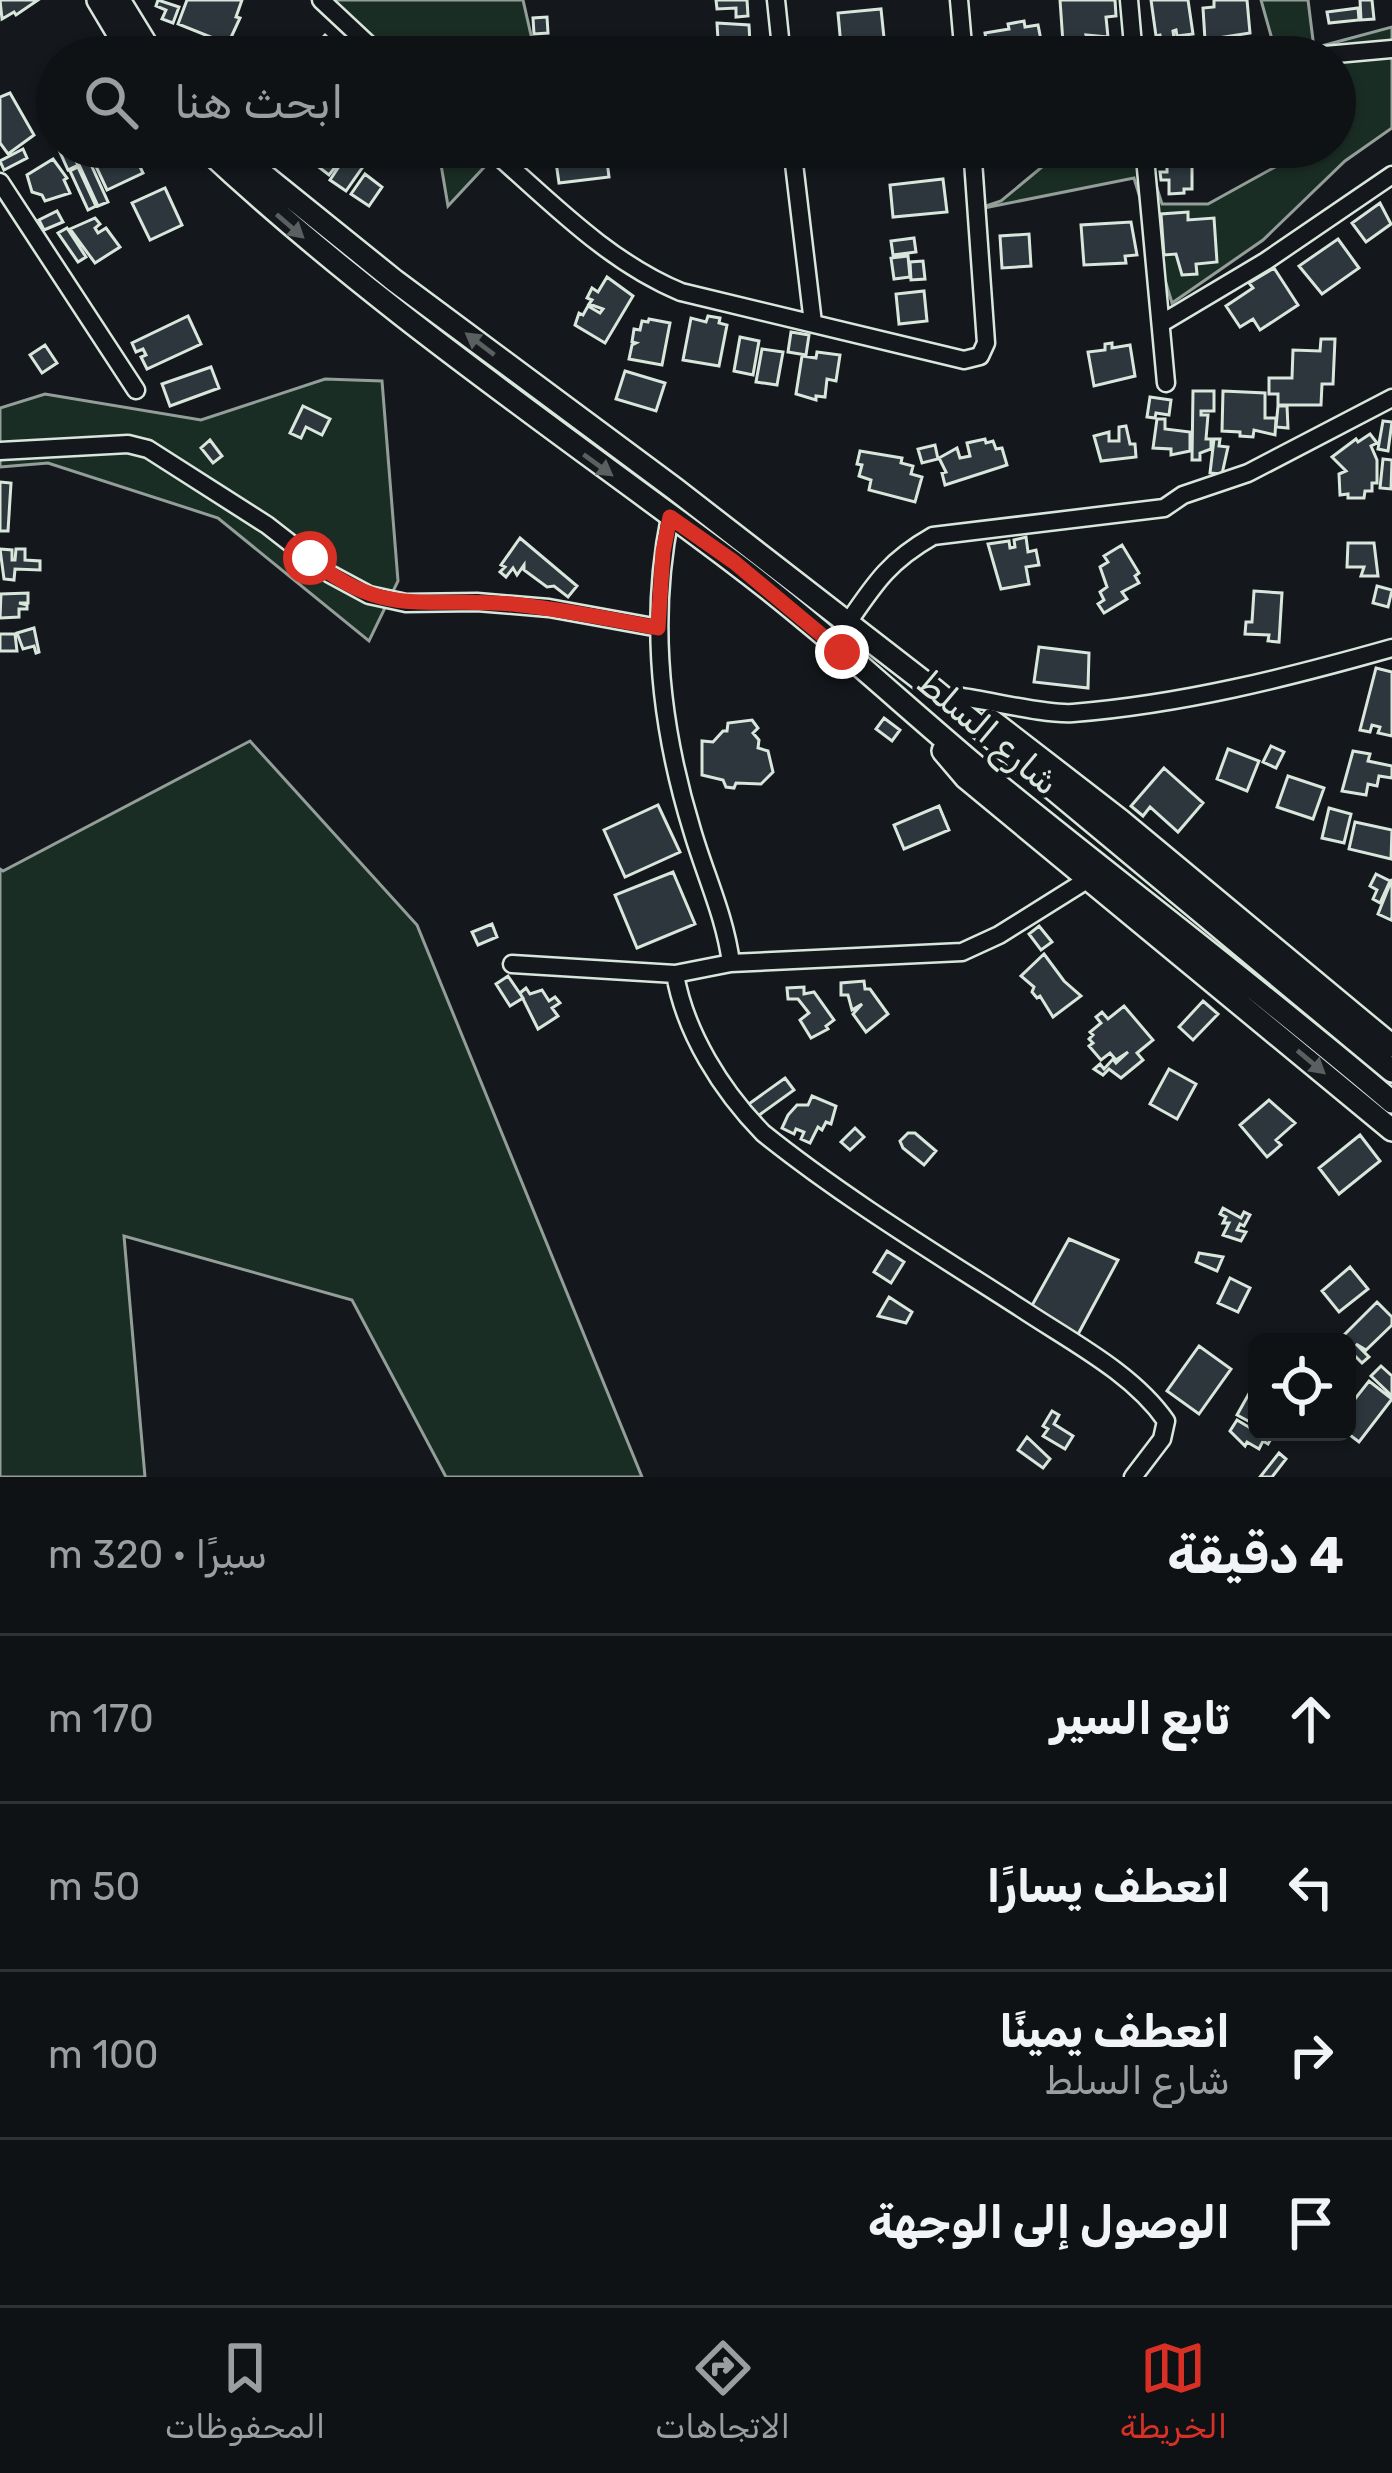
<!DOCTYPE html>
<html lang="ar">
<meta charset="utf-8">
<style>
:root{--surface:#0f1215;--page:#181b1e;--text:#f1f3f6;--muted:#9b9ea0;--line:#2f3234;--accent:#d93025}
body{margin:0;font-family:Rubik,Cairo,sans-serif;background:var(--page);color:var(--text);direction:rtl}
.controls{position:absolute;right:36px;bottom:36px;display:grid;overflow:hidden;border-radius:18px;box-shadow:0 3px 9px #0004}
.controls button{width:108px;height:108px;display:grid;place-items:center;padding:0;border:0;border-bottom:3px solid var(--line);background:var(--surface);color:var(--text);font:60px sans-serif}
.stop{position:absolute;width:36px;height:36px;margin:-27px;border:9px solid #d93025;border-radius:50%;background:#fff}
.stop.end{background:#d93025;border-color:#fff;box-shadow:0 3px 12px #0008}
.list{margin:0;padding:0;list-style:none}
h2{display:flex;justify-content:space-between;align-items:center;height:156px;margin:0;padding:0 48px;font-size:51px}
h2 small{font-size:39px;font-weight:400;color:var(--muted)}
.list li{display:grid;grid-template-columns:78px 1fr auto;gap:36px;align-items:center;box-sizing:border-box;height:168px;padding:0 48px;border-top:3px solid var(--line)}
.list b{display:block;font-size:45px;white-space:nowrap}
.list p{margin:0;font-size:39px;white-space:nowrap;color:var(--muted)}
.list em{font-size:39px;font-style:normal;color:var(--muted)}
.icon{flex:none;width:66px;height:66px;fill:none;stroke:currentColor;stroke-width:2;stroke-linecap:round;stroke-linejoin:round}
.map{position:relative;flex:none;width:1392px;height:1477px;overflow:hidden;direction:ltr}
.search{position:absolute;background:var(--surface);box-shadow:0 3px 9px #0004;left:36px;right:36px;top:36px;height:132px;display:flex;align-items:center;gap:30px;box-sizing:border-box;padding:0 42px;border-radius:66px;color:var(--muted);font-size:45px}
.sheet{height:828px;background:var(--surface)}
nav{display:flex;justify-content:space-around;align-items:center;box-sizing:border-box;height:168px;border-top:3px solid var(--line);background:var(--surface);font-size:33px;color:var(--muted)}
nav a{display:grid;justify-items:center;gap:6px}
nav .on{color:var(--accent)}
.map>svg:first-child{display:block}
.green{fill:#1a2d24;stroke:#939e99;stroke-width:3}
.building{fill:#2c363c;stroke:#d8e6dc;stroke-width:3}
.lines{fill:none;stroke-linecap:round;stroke-linejoin:round}
.minor-casing{stroke:#d8e6dc;stroke-width:21}
.major-casing{stroke:#d8e6dc;stroke-width:26}
.minor{stroke:#14181c;stroke-width:16}
.major{stroke:#14181c;stroke-width:21}
.oneway{fill:#59605f}
.route{stroke:#d93025;stroke-width:15}
.labels{text-anchor:middle;stroke-width:9;stroke-linejoin:round;paint-order:stroke}
.street-label{font-size:36px;fill:#d8e6dc;stroke:#14181c}
</style>
<div class="map">
<svg width="1392" height="1477" viewBox="0 0 1392 1477">
<rect width="100%" height="100%" fill="#14181c"/>
<path class="green" d="M331,0H523L536,57H395Z
M1261,0H1308L1314,48L1392,27V128L1345,161L1263,240L1172,303L1134,178L974,210L1001,201L1066,147H1144L1162,204H1208L1302,152L1301,147H1335V57H1277Z
M438,147H503L448,206Z
M325,379L382,381L398,581L369,641L218,518L48,463L0,467V408L45,394L201,420Z
M250,741L417,925L642,1477H446L352,1300L124,1236L145,1477H0V869L3,871Z"/>
<path class="building" d="M0,0H38L16,15L14,12L2,19Z
M158,0L179,7L173,23L162,19L166,10L156,6Z
M187,0H242L236,17L240,18L228,44L178,24Z
M716,0H747L748,16L736,17V8L717,9Z
M1060,0H1115L1116,16L1106,17L1108,37L1086,35L1087,39L1078,42L1063,43Z
M1151,0H1188L1193,34L1177,36L1176,30L1173,31L1174,38L1161,39L1160,35L1156,36Z
M1214,0H1247L1250,33L1205,40L1203,8L1214,7Z
M1360,0H1372L1374,19L1361,20Z
M1358,8L1359,20L1329,23L1327,12Z
M881,9L886,57H842L838,13Z
M547,17L548,33L534,34L533,18Z
M1024,21L1025,27L1038,25L1042,45L1028,47L1029,53L989,57L985,33L1009,29L1008,24Z
M717,23L749,25L750,44L744,45L745,56L749,57H719Z
M325,35L348,57H304Z
M701,45L702,57H661L660,48Z
M10,93L34,135L8,154L0,143V97Z
M69,147L78,165L68,170L59,150Z
M71,147H83L108,202L98,206Z
M87,147H123L127,155L133,152L143,173L107,190Z
M310,147H340L347,152L329,175L303,155Z
M576,147H598L599,154L606,153L609,177L559,183L556,162L549,163L548,157L565,155L564,150Z
M887,147H944V154L928,156L927,150L887,154Z
M23,149L27,158L4,170L0,161Z
M1028,150L1029,162L1010,164L1008,152Z
M1167,152H1182V163H1192V189H1184V193L1169,194V180H1161L1160,172H1167Z
M346,156L362,168L346,191L330,180Z
M53,159L67,178L64,180L70,193L45,201L42,195L32,192L27,175Z
M78,167L96,206L88,210L70,171Z
M365,174L382,187L369,206L351,194Z
M943,179L947,212L893,217L890,185Z
M165,188L182,225L150,240L132,203Z
M1380,203L1391,224L1366,242L1352,223Z
M57,211L63,222L44,230L39,220Z
M1188,212V220L1214,218L1217,262L1196,264L1197,274L1182,275L1176,254L1164,255L1161,214Z
M95,218L100,224L95,228L98,233L106,228L120,247L95,263L70,229Z
M1131,222L1137,255L1125,256L1126,263L1084,265L1081,225Z
M67,228L86,257L78,262L58,233Z
M1029,234L1031,266L1002,268L1000,236Z
M914,238L916,252L893,255L891,241Z
M1338,239L1359,268L1322,294L1299,266Z
M908,256L910,277L894,279L891,258Z
M923,261L925,279L911,280L910,262Z
M1274,268L1298,305L1260,330L1253,319L1240,327L1226,306L1253,288L1249,283Z
M607,277L633,296L605,343L575,325L579,313L583,315L588,306L600,313L603,309L589,304L592,300L587,298L592,288L598,292Z
M924,291L927,321L899,324L896,294Z
M188,316L201,344L147,369L141,357L146,355L143,349L136,352L132,343Z
M708,316L720,318L719,323L727,325L719,366L683,360L691,318L706,322Z
M649,319L670,323L662,365L629,359L632,345L636,343L632,342L634,329L640,330L642,321L648,322Z
M791,332L809,335L806,355L788,352Z
M740,337L759,341L753,375L734,371Z
M1321,339H1335L1333,384H1322L1321,405H1278V394H1269V378H1292L1293,350L1320,351Z
M1112,343V348L1130,345L1135,376L1094,386L1088,352L1105,350V344Z
M45,345L57,363L42,373L30,355Z
M762,349L783,352L777,385L756,382Z
M817,352L840,355L836,381L827,379L825,397L816,396V400L796,394L802,356L816,358Z
M211,367L219,388L170,406L162,384Z
M625,371L665,383L656,411L616,399Z
M1193,391H1214V411H1201V415H1208L1206,439H1211V449L1200,453V460H1192Z
M1223,391L1265,393V418H1276L1275,435L1254,430L1253,437L1240,436V432L1222,431Z
M1150,397L1171,400L1169,415L1156,413L1155,418L1147,417Z
M303,406L330,419L322,435L306,427L301,438L290,433Z
M1278,406H1287L1288,428L1276,427Z
M1157,419H1165V429L1190,432V451L1171,455V449L1153,448Z
M1383,421L1392,422L1388,451L1378,449Z
M1126,426L1130,444H1135L1136,457L1101,461L1094,436L1109,432V441H1119V427Z
M1370,434L1377,443L1371,446L1377,460V483H1372V491H1365L1364,498H1348V494L1340,495L1339,474L1346,471L1332,457L1356,439L1358,442Z
M985,439L986,443L993,441L996,449L1002,448L1007,465L945,485L942,473L946,472L939,458L957,448L960,458L970,456L967,443Z
M1214,439H1220L1219,446L1228,447L1222,474L1210,473Z
M210,440L222,456L213,463L201,448Z
M935,445L938,459L922,463L918,449Z
M860,451L902,458L901,463L913,466L911,474L922,477L915,502L869,490L871,480L859,476L862,465L857,464Z
M1383,459L1392,460L1391,489L1380,488Z
M0,482L11,483L8,531H0Z
M1026,537L1028,552L1036,550L1039,565L1026,567L1029,584L1001,589L988,544L1009,541L1010,548L1015,547L1014,540Z
M520,538L577,586L568,597L554,586L547,587L524,570V565L517,575L513,568L506,577L500,572L505,567L501,565Z
M1348,543H1374L1378,576H1361L1364,567H1347Z
M1122,545L1139,573L1135,576L1139,583L1122,592L1127,599L1104,613L1098,604L1104,600L1100,592L1107,587L1100,567L1108,562L1104,556Z
M0,549L12,550V560H15L16,549H25V560L40,561V570L15,569L14,580L4,579Z
M1377,586L1392,590L1388,607L1373,603Z
M1254,591L1282,593L1279,642L1268,641L1269,635L1245,634L1246,622H1252Z
M28,593V603H19L27,605V609H19V617L0,618L1,594Z
M34,628L39,652L36,653L34,646L23,649L17,633Z
M0,634H15L17,651H0Z
M1039,647L1089,653L1088,688L1034,682Z
M1376,668L1392,672V736L1378,733L1380,727L1372,725L1370,732L1360,730Z
M884,718L900,730L892,741L876,729Z
M752,720L758,728L753,733L759,740L758,748L768,751L773,772L761,784L736,783L734,788L726,787L723,780L702,775V741L713,742L723,731H727L728,723Z
M1271,746L1284,752L1276,768L1263,762Z
M1228,749L1259,761L1247,791L1217,779Z
M1353,751L1370,754L1368,761L1392,766V778L1379,776L1377,786L1368,784L1366,795L1342,791Z
M1164,768L1203,803L1178,832L1150,807L1143,816L1131,806Z
M1288,776L1324,788L1313,819L1277,807Z
M658,805L680,852L625,877L604,830Z
M939,806L949,830L904,849L894,825Z
M1329,808L1351,814L1344,843L1322,838Z
M1355,822L1392,830L1391,859L1349,849Z
M673,872L695,924L637,948L615,895Z
M1376,874L1390,881L1380,903L1373,899L1377,890L1370,886Z
M1392,879V917L1391,920L1378,914Z
M492,924L497,937L478,945L472,932Z
M1039,926L1052,942L1041,950L1029,934Z
M1044,954L1064,981L1081,996L1053,1017L1040,996L1037,998L1032,992L1034,987L1021,976Z
M508,976L523,998L510,1006L496,984Z
M864,981L865,989H870L888,1014L866,1032L853,1014L862,1004L852,1010L848,995H841V983Z
M804,987V994L814,992L834,1020L826,1026L828,1029L811,1038L800,1020L809,1013L798,999H788L787,988Z
M526,988L530,994L542,990L549,1001L555,997L560,1003L552,1008L558,1016L538,1029L520,993Z
M1203,1001L1218,1014L1193,1040L1179,1027Z
M1124,1006L1153,1040L1137,1053L1143,1060L1121,1078L1109,1069L1103,1075L1094,1069L1100,1064L1104,1069L1113,1059L1116,1063L1128,1052L1116,1060L1110,1053L1101,1060L1089,1046L1093,1043L1089,1039L1093,1035L1090,1032L1101,1023L1096,1017L1102,1012L1108,1019Z
M1169,1069L1196,1084L1177,1119L1150,1104Z
M785,1078L794,1090L755,1118L746,1106Z
M812,1096L836,1106L831,1124L826,1122L822,1130L818,1127L810,1143L801,1139L804,1132L796,1129L794,1134L782,1128L788,1115L797,1105H808Z
M1269,1100L1295,1123L1276,1140L1281,1145L1267,1157L1240,1125Z
M855,1128L864,1137L850,1150L841,1142Z
M908,1133H915L936,1151L924,1165L903,1148L900,1141Z
M1360,1135L1380,1161L1339,1194L1319,1168Z
M1223,1208L1241,1218L1244,1212L1250,1215L1244,1226L1240,1224L1237,1230L1246,1232L1241,1241L1223,1235L1229,1223H1223L1226,1217L1220,1214Z
M1069,1239L1118,1260L1076,1338L1030,1309Z
M887,1251L904,1262L891,1283L874,1272Z
M1199,1253L1223,1257L1217,1271L1196,1262Z
M1350,1267L1368,1289L1339,1312L1322,1291Z
M1230,1278L1250,1288L1238,1312L1218,1303Z
M889,1297L912,1312L906,1323L878,1316Z
M1377,1302L1392,1317V1325L1366,1350L1356,1344L1369,1357L1362,1363L1347,1348V1342H1337Z
M1199,1346L1231,1369L1199,1414L1167,1391Z
M1381,1366L1392,1376V1396L1371,1376Z
M1369,1381L1392,1399L1359,1442L1346,1432L1347,1409Z
M1251,1390L1257,1393V1414L1252,1423L1237,1415Z
M1052,1411L1059,1415L1054,1424L1073,1436L1065,1449L1043,1436L1048,1429L1043,1426Z
M1237,1420L1252,1429L1257,1421V1432H1275L1268,1444L1263,1441L1259,1449L1247,1442L1245,1446L1230,1431Z
M1027,1437L1050,1459L1043,1468L1018,1450Z
M1279,1453L1286,1459L1272,1477H1260Z"/>
<g class="lines">
<defs>
<path id="minor" d="M321,0L382,57
M776,0L782,57
M959,0L964,57
M1129,0L1134,57
M1303,57L1392,49
M488,147C548,199 606,261 681,292L964,360L980,356L986,343L972,147
M792,147L813,323
M1144,147L1166,383
M0,182L136,390
M1162,323L1266,261L1392,175
M0,451L128,444L148,449L267,525L330,574L369,595L406,603L477,602L549,608L659,628
M670,517C649,621 661,729 692,830C705,875 725,916 731,963L675,974C685,1033 722,1091 763,1133C844,1198 935,1253 1022,1309C1070,1341 1133,1373 1166,1421L1162,1439L1133,1477
M847,624C875,583 889,561 933,536L1164,508L1183,495L1248,473L1392,398
M962,697C991,701 1047,715 1073,713C1183,704 1286,678 1392,648
M731,963L962,952L999,935L1090,878
M512,964L675,974"/>
<path id="major" d="M98,0L132,57
M119,0L154,57
M204,147C369,302 552,426 732,561C824,630 908,710 996,783C1127,890 1263,992 1392,1102
M229,147L395,281L675,489L933,689L1392,1071
M992,721L1120,820L1392,1046
M943,751L966,778L1392,1130"/>
</defs>
<use href="#minor" class="minor-casing"/>
<use href="#major" class="major-casing"/>
<use href="#minor" class="minor"/>
<use href="#major" class="major"/>
</g>
<defs><path id="oneway-solid" d="M-6-.8H1V-3.2L6.5 0L1 3.2V.8H-6Z" transform="scale(3)"/></defs>
<g class="oneway">
<use href="#oneway-solid" transform="translate(290 226) rotate(41)"/>
<use href="#oneway-solid" transform="translate(480 344) rotate(-143)"/>
<use href="#oneway-solid" transform="translate(598 465) rotate(36)"/>
<use href="#oneway-solid" transform="translate(1311 1062) rotate(40)"/>
</g>
<g class="lines">
<path class="route" d="M310,558C384,620 426,596 512,604C561,609 610,619 658,628L663,552L670,517L734,562L842,652"/>
</g>
<g class="labels">
<g class="street-label">
<text transform="translate(989 732) rotate(40)" y="13">شارع السلط</text>
</g>
</g>
</svg>
<div class="controls">
<button><svg class="icon" aria-label="locate" viewBox="0 0 24 24"><circle cx="12" cy="12" r="6"/><path d="M12 2v4M12 18v4M2 12h4M18 12h4"/></svg></button>
</div>
<div class="stop" style="left:310px;top:558px"></div>
<div class="stop end" style="left:842px;top:652px"></div>
<div class="search"><svg class="icon" aria-label="search" viewBox="0 0 24 24"><circle cx="10" cy="10" r="6"/><path d="M15 15l6 6"/></svg>ابحث هنا</div>
</div>
<section class="sheet">
<h2>4 دقيقة<small>سيرًا · 320 m</small></h2>
<ul class="list">
<li><svg class="icon" aria-label="ahead" viewBox="0 0 24 24"><path d="M12 20V5M6 11l6-6 6 6"/></svg><div><b>تابع السير</b></div><em>170 m</em></li>
<li><svg class="icon" aria-label="left" viewBox="0 0 24 24"><path d="M17 20v-9H6M10 6l-5 5 5 5"/></svg><div><b>انعطف يسارًا</b></div><em>50 m</em></li>
<li><svg class="icon" aria-label="right" viewBox="0 0 24 24"><path d="M7 20v-9h11M14 6l5 5-5 5"/></svg><div><b>انعطف يمينًا</b><p>شارع السلط</p></div><em>100 m</em></li>
<li><svg class="icon" aria-label="arrive" viewBox="0 0 24 24"><path d="M6 21V4h12l-3 4 3 4H6"/></svg><div><b>الوصول إلى الوجهة</b></div></li>
</ul>
</section>
<nav>
<a class="on"><svg class="icon" aria-label="map" viewBox="0 0 24 24"><path d="M3 6l6-2 6 2 6-2v14l-6 2-6-2-6 2zM9 4v14M15 6v14"/></svg>الخريطة</a>
<a><svg class="icon" aria-label="directions" viewBox="0 0 24 24"><path d="M12 3l9 9-9 9-9-9zM9 14v-3h6M13 9l2 2-2 2"/></svg>الاتجاهات</a>
<a><svg class="icon" aria-label="saved" viewBox="0 0 24 24"><path d="M7 4h10v16l-5-4-5 4z"/></svg>المحفوظات</a>
</nav>
